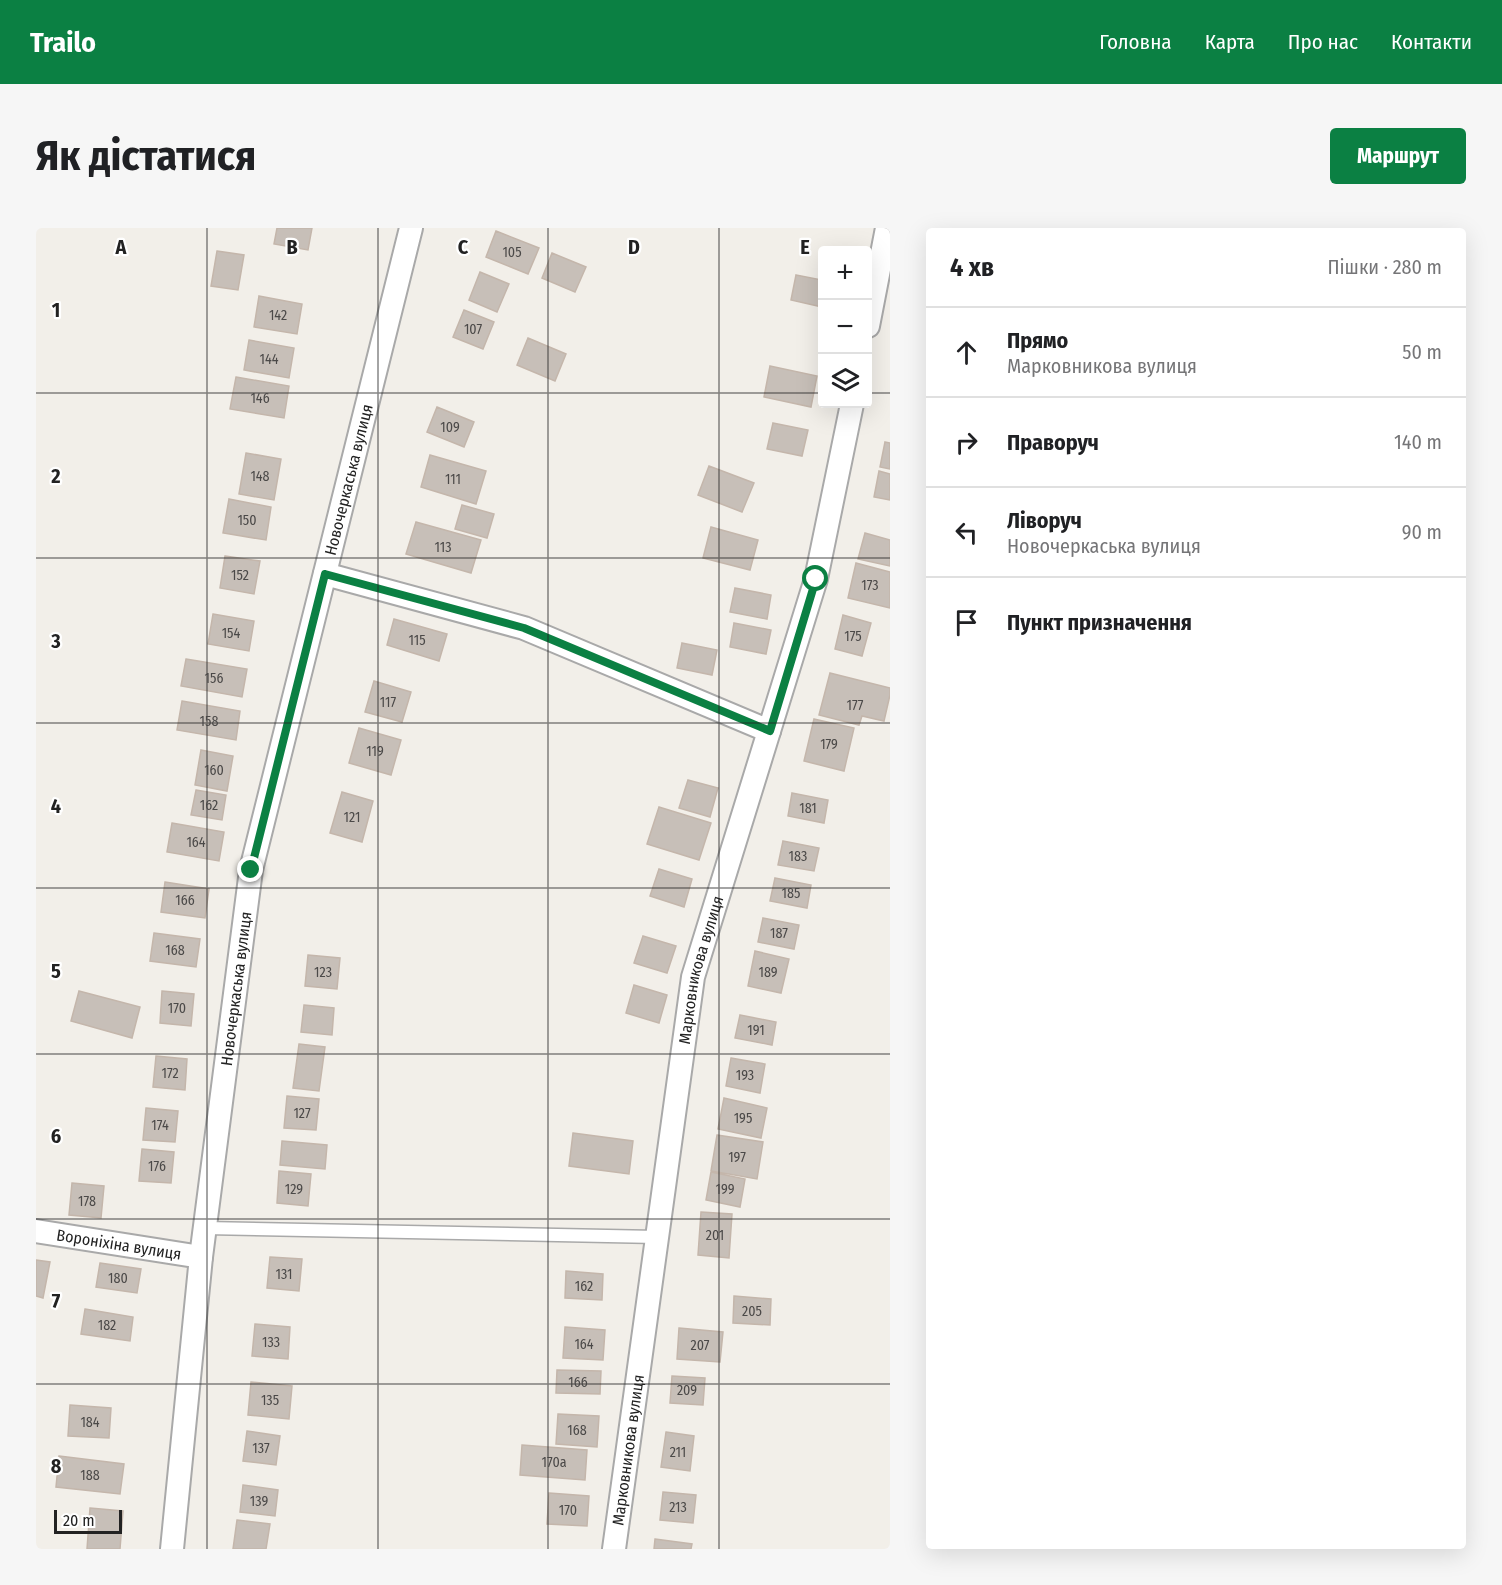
<!DOCTYPE html>
<html lang="uk">
<meta charset="utf-8">
<style>
:root{--surface:#fff;--page:#f6f6f6;--text:#202124;--muted:#757577;--line:#e0e0e0;--accent:#0b8043}
body{margin:0;font-family:"Fira Sans Condensed",sans-serif;background:var(--page);color:var(--text)}
.controls{position:absolute;right:18px;top:18px;display:grid;overflow:hidden;border-radius:6px;box-shadow:0 6px 24px #0002}
.controls button{width:54px;height:54px;display:grid;place-items:center;padding:0;border:0;border-bottom:2px solid var(--line);background:var(--surface);color:var(--text);font:30px sans-serif}
.scale{position:absolute;left:18px;bottom:15px;width:68px;box-sizing:border-box;padding-left:6px;border:3px solid #222;border-top:0;font-size:16px;line-height:21px;white-space:nowrap;color:#222;-webkit-text-stroke:4px #fff;paint-order:stroke}
.stop{position:absolute;width:18px;height:18px;margin:-14px;border:4px solid #0b8043;border-radius:50%;background:#fff}
.stop.end{background:#0b8043;border-color:#fff;box-shadow:0 2px 6px #0008}
.list{margin:0;padding:0;list-style:none}
h2{display:flex;justify-content:space-between;align-items:center;height:78px;margin:0;padding:0 24px;font-size:26px}
h2 small{font-size:20px;font-weight:400;color:var(--muted)}
.list li{display:grid;grid-template-columns:39px 1fr auto;gap:18px;align-items:center;box-sizing:border-box;height:90px;padding:0 24px;border-top:2px solid var(--line)}
.list b{display:block;font-size:22px;white-space:nowrap}
.list p{margin:0;font-size:20px;white-space:nowrap;color:var(--muted)}
.list em{font-size:20px;font-style:normal;color:var(--muted)}
.icon{flex:none;width:33px;height:33px;fill:none;stroke:currentColor;stroke-width:2;stroke-linecap:round;stroke-linejoin:round}
.map{position:relative;flex:none;width:854px;height:1321px;overflow:hidden;border-radius:6px}
header{display:flex;align-items:center;gap:36px;box-sizing:border-box;height:84px;padding:0 30px;background:var(--accent);color:#fff}
header strong{font-size:28px}
nav{display:flex;gap:33px;margin-inline-start:auto;font-size:21px}
.intro{display:flex;align-items:center;justify-content:space-between;box-sizing:border-box;height:144px;padding:0 36px}
h1{margin:0;font-size:42px}
.button{padding:15px 27px;border-radius:6px;background:var(--accent);color:#fff;font-size:21px;font-weight:700}
main{display:flex;gap:36px;padding:0 36px}
aside{flex:1;background:var(--surface);border-radius:6px;box-shadow:0 6px 24px #0002}
.map>svg:first-child{display:block}
.building{fill:#c7bfb8;stroke:#c4b6ab;stroke-width:1.5}
.lines{fill:none;stroke-linecap:round;stroke-linejoin:round}
.service-casing{stroke:#a9a9a9;stroke-width:15}
.minor-casing{stroke:#a9a9a9;stroke-width:26}
.service{stroke:#fff;stroke-width:12}
.minor{stroke:#fff;stroke-width:22}
.route{stroke:#0b8043;stroke-width:8}
.grid{fill:none;stroke:#222;stroke-width:1.5;stroke-opacity:0.55}
.labels{text-anchor:middle;stroke-width:4.5;stroke-linejoin:round;paint-order:stroke}
.number-label{font-size:14px;fill:#4b4948}
.street-label{font-size:16px;fill:#222;stroke:#fff}
.grid-label{font-size:20px;text-anchor:middle;font-weight:bold;fill:#222;stroke:#fff;stroke-width:4.5;stroke-linejoin:round;paint-order:stroke}
</style>
<header>
<strong>Trailo</strong>
<nav><a>Головна</a><a>Карта</a><a>Про нас</a><a>Контакти</a></nav>
</header>
<div class="intro"><h1>Як дістатися</h1><a class="button">Маршрут</a></div>
<main>
<div class="map">
<svg width="854" height="1321" viewBox="0 0 854 1321">
<rect width="100%" height="100%" fill="#f2efe9"/>
<path class="building" d="M241,0H276L272,22L238,16Z
M460,3L503,20L492,46L450,29Z
M181,23L208,27L202,62L175,58Z
M516,25L550,39L539,64L506,50Z
M444,44L473,56L461,84L433,72Z
M760,47L786,52V79L755,72Z
M223,68L266,76L261,106L218,99Z
M428,82L458,94L447,121L417,109Z
M492,110L530,126L519,153L481,137Z
M213,112L258,120L253,150L208,142Z
M734,138L781,148L775,179L728,169Z
M200,149L253,158L248,190L194,181Z
M401,179L438,194L428,219L391,204Z
M737,195L772,202L766,228L731,221Z
M849,214L854,215V241L844,239Z
M210,225L245,231L238,272L203,266Z
M394,227L450,243L440,276L385,259Z
M673,238L718,255L706,284L662,267Z
M843,243L854,246V272L838,269Z
M193,271L235,279L230,312L187,305Z
M426,277L458,286L451,310L419,301Z
M380,294L445,312L435,345L370,326Z
M675,299L722,312L714,342L667,330Z
M829,305L854,312V338L822,331Z
M189,328L224,333L218,366L184,360Z
M820,335L854,344V380L812,370Z
M699,360L735,367L731,391L694,384Z
M177,386L218,393L213,423L172,416Z
M807,387L835,395L826,428L799,421Z
M358,391L411,406L403,433L351,417Z
M698,395L735,402L730,426L694,419Z
M646,415L681,422L676,447L641,440Z
M150,431L211,441L206,469L145,458Z
M794,445L854,460V467L848,493L826,488L823,497L783,487Z
M338,453L375,464L366,494L329,484Z
M146,473L204,483L200,512L141,502Z
M778,491L818,500L808,543L768,533Z
M323,500L365,512L355,547L313,535Z
M165,522L197,528L191,563L159,557Z
M652,552L682,560L674,589L643,580Z
M160,562L190,567L186,592L155,587Z
M306,564L337,573L326,614L294,605Z
M756,565L792,572L788,595L752,588Z
M623,579L675,595L663,632L611,616Z
M136,595L188,604L183,633L131,624Z
M747,613L783,620L778,643L742,637Z
M623,641L656,651L648,679L614,668Z
M739,650L775,657L771,680L734,673Z
M129,654L173,661L169,690L125,684Z
M727,690L763,697L758,721L722,714Z
M118,705L164,711L160,739L114,733Z
M607,708L640,718L631,745L598,735Z
M719,723L753,731L745,765L712,758Z
M272,727L304,730L301,761L269,758Z
M598,757L631,767L623,795L590,785Z
M43,763L104,779L96,810L35,793Z
M126,763L158,766L155,798L124,795Z
M268,777L298,780L296,807L265,804Z
M704,787L740,794L736,817L699,810Z
M263,816L289,819L283,863L257,860Z
M120,828L151,831L149,862L117,859Z
M695,830L729,836L724,865L690,858Z
M251,868L283,871L280,902L248,900Z
M688,870L731,880L725,910L682,901Z
M110,880L142,883L139,914L107,912Z
M537,905L597,913L593,946L533,938Z
M681,907L727,914L721,951L675,943Z
M246,913L291,917L289,941L244,937Z
M106,921L138,924L135,955L103,953Z
M243,943L275,946L272,978L241,975Z
M675,944L709,951L704,979L670,972Z
M36,955L68,958L65,990L33,987Z
M665,984L696,986L693,1030L662,1027Z
M234,1029L266,1031L263,1063L231,1060Z
M0,1032L14,1034L7,1070L0,1068Z
M64,1035L105,1041L101,1065L60,1059Z
M530,1043L567,1046L566,1072L529,1070Z
M698,1068L735,1071L734,1097L697,1095Z
M49,1081L97,1089L94,1113L45,1106Z
M219,1096L254,1099L252,1131L216,1128Z
M529,1099L569,1102L567,1132L527,1130Z
M643,1100L687,1104L684,1134L641,1131Z
M521,1142L565,1143L564,1166L520,1165Z
M636,1148L669,1150L667,1177L634,1175Z
M215,1154L256,1158L253,1191L212,1187Z
M34,1177L75,1180L73,1210L32,1208Z
M522,1186L563,1188L561,1219L520,1216Z
M211,1203L244,1208L240,1237L207,1233Z
M630,1204L658,1208L654,1243L625,1239Z
M486,1217L551,1222L549,1252L484,1247Z
M23,1228L88,1236L84,1266L20,1259Z
M207,1257L242,1262L239,1288L204,1284Z
M627,1264L660,1267L657,1295L624,1292Z
M513,1265L553,1268L551,1298L511,1296Z
M54,1280L87,1283L84,1321H51Z
M201,1292L234,1296L230,1321H197Z
M619,1311L656,1316L655,1321H618Z"/>
<g class="lines">
<defs>
<path id="service" d="M169,1000L621,1009"/>
<g id="minor">
<path d="M832,98L851,0"/>
<path d="M289,346L488,400L733,503"/>
<path id="s1" d="M0,1003L165,1029"/>
<path id="s2" d="M136,1321L165,1029L215,642L375,0"/>
<path id="s3" d="M578,1321L657,749L780,351L816,176"/>
</g>
</defs>
<use href="#service" class="service-casing"/>
<use href="#minor" class="minor-casing"/>
<use href="#service" class="service"/>
<use href="#minor" class="minor"/>
</g>
<g class="lines">
<path class="route" d="M215,642L289,346L488,400L734,503L780,351"/>
</g>
<path class="grid" d="M171,0V1321M342,0V1321M512,0V1321M683,0V1321M0,165H786M832,165H854M0,330H854M0,495H854M0,660H854M0,826H854M0,991H854M0,1156H854"/>
<g class="labels">
<g class="number-label">
<text x="476" y="29">105</text>
<text x="242" y="92">142</text>
<text x="437" y="106">107</text>
<text x="233" y="136">144</text>
<text x="224" y="175">146</text>
<text x="414" y="204">109</text>
<text x="224" y="253">148</text>
<text x="417" y="256">111</text>
<text x="211" y="297">150</text>
<text x="407" y="324">113</text>
<text x="204" y="352">152</text>
<text x="834" y="362">173</text>
<text x="195" y="410">154</text>
<text x="817" y="413">175</text>
<text x="381" y="417">115</text>
<text x="178" y="455">156</text>
<text x="352" y="479">117</text>
<text x="819" y="482">177</text>
<text x="173" y="498">158</text>
<text x="793" y="521">179</text>
<text x="339" y="528">119</text>
<text x="178" y="547">160</text>
<text x="173" y="582">162</text>
<text x="772" y="585">181</text>
<text x="316" y="594">121</text>
<text x="160" y="619">164</text>
<text x="762" y="633">183</text>
<text x="755" y="670">185</text>
<text x="149" y="677">166</text>
<text x="743" y="710">187</text>
<text x="139" y="727">168</text>
<text x="287" y="749">123</text>
<text x="732" y="749">189</text>
<text x="141" y="785">170</text>
<text x="720" y="807">191</text>
<text x="134" y="850">172</text>
<text x="709" y="852">193</text>
<text x="266" y="890">127</text>
<text x="707" y="895">195</text>
<text x="124" y="902">174</text>
<text x="701" y="934">197</text>
<text x="121" y="943">176</text>
<text x="258" y="966">129</text>
<text x="689" y="966">199</text>
<text x="51" y="978">178</text>
<text x="679" y="1012">201</text>
<text x="248" y="1051">131</text>
<text x="82" y="1055">180</text>
<text x="548" y="1063">162</text>
<text x="716" y="1088">205</text>
<text x="71" y="1102">182</text>
<text x="235" y="1119">133</text>
<text x="548" y="1121">164</text>
<text x="664" y="1122">207</text>
<text x="542" y="1159">166</text>
<text x="651" y="1167">209</text>
<text x="234" y="1177">135</text>
<text x="54" y="1199">184</text>
<text x="541" y="1207">168</text>
<text x="225" y="1225">137</text>
<text x="642" y="1229">211</text>
<text x="518" y="1239">170а</text>
<text x="54" y="1252">188</text>
<text x="223" y="1278">139</text>
<text x="642" y="1284">213</text>
<text x="532" y="1287">170</text>
</g>
<g class="street-label">
<text dy="6" stroke="none"><textPath href="#s2" startOffset="1086">Новочеркаська вулиця</textPath></text>
<text dy="6" stroke="none"><textPath href="#s3" startOffset="586">Марковникова вулиця</textPath></text>
<text dy="6" stroke="none"><textPath href="#s2" startOffset="564">Новочеркаська вулиця</textPath></text>
<text dy="6" stroke="none"><textPath href="#s1" startOffset="84">Вороніхіна вулиця</textPath></text>
<text dy="6" stroke="none"><textPath href="#s3" startOffset="100">Марковникова вулиця</textPath></text>
</g>
</g>
<g class="grid-label">
<text x="85" y="26">A</text>
<text x="256" y="26">B</text>
<text x="427" y="26">C</text>
<text x="598" y="26">D</text>
<text x="769" y="26">E</text>
<text x="20" y="89">1</text>
<text x="20" y="255">2</text>
<text x="20" y="420">3</text>
<text x="20" y="585">4</text>
<text x="20" y="750">5</text>
<text x="20" y="915">6</text>
<text x="20" y="1080">7</text>
<text x="20" y="1245">8</text>
</g>
</svg>
<div class="controls">
<button>+</button>
<button>−</button>
<button><svg class="icon" aria-label="layers" viewBox="0 0 24 24"><path d="M12 4l9 5-9 5-9-5zM3 14l9 5 9-5"/></svg></button>
</div>
<div class="scale">20 m</div>
<div class="stop" style="left:780px;top:351px"></div>
<div class="stop end" style="left:215px;top:642px"></div>
</div>
<aside>
<h2>4 хв<small>Пішки · 280 m</small></h2>
<ul class="list">
<li><svg class="icon" aria-label="ahead" viewBox="0 0 24 24"><path d="M12 20V5M6 11l6-6 6 6"/></svg><div><b>Прямо</b><p>Марковникова вулиця</p></div><em>50 m</em></li>
<li><svg class="icon" aria-label="right" viewBox="0 0 24 24"><path d="M7 20v-9h11M14 6l5 5-5 5"/></svg><div><b>Праворуч</b></div><em>140 m</em></li>
<li><svg class="icon" aria-label="left" viewBox="0 0 24 24"><path d="M17 20v-9H6M10 6l-5 5 5 5"/></svg><div><b>Ліворуч</b><p>Новочеркаська вулиця</p></div><em>90 m</em></li>
<li><svg class="icon" aria-label="arrive" viewBox="0 0 24 24"><path d="M6 21V4h12l-3 4 3 4H6"/></svg><div><b>Пункт призначення</b></div></li>
</ul>
</aside>
</main>
